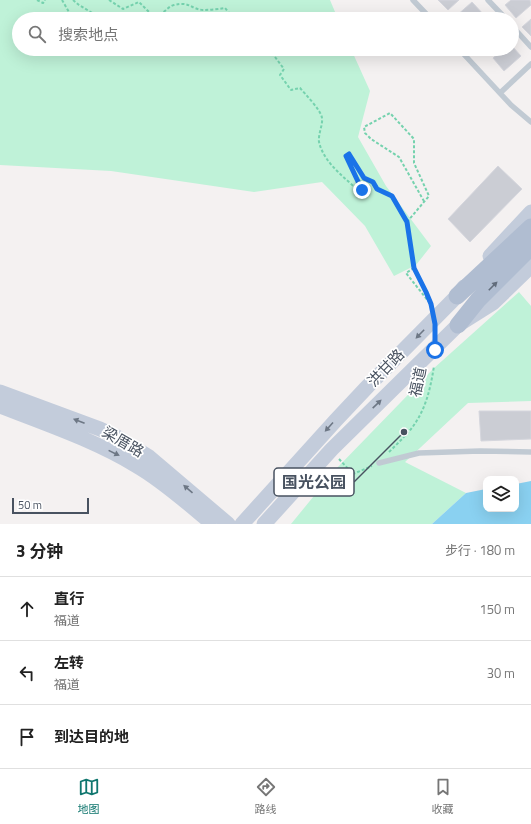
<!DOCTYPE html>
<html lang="zh">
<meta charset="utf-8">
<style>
:root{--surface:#fff;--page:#f6f6f6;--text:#222;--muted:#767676;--line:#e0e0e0;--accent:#0f766e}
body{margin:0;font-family:"Titillium Web","Noto Sans SC",sans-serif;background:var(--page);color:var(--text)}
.controls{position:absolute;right:12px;bottom:12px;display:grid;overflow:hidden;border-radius:8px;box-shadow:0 4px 16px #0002}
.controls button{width:36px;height:36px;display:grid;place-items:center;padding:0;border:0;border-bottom:1px solid var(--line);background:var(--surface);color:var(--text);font:20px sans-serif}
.scale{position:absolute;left:12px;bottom:10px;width:77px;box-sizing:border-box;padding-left:4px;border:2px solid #485260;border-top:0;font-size:11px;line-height:14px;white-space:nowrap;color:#485260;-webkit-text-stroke:3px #fff;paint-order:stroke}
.stop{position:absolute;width:12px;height:12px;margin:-9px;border:3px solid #1a73e8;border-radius:50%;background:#fff}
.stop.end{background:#1a73e8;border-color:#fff;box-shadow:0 1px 4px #0008}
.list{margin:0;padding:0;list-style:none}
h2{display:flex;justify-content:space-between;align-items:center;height:52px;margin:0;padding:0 16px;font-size:17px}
h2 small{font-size:13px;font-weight:400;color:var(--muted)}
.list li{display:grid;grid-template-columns:26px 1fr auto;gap:12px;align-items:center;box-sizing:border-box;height:64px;padding:0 16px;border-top:1px solid var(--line)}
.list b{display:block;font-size:15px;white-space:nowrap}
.list p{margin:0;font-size:13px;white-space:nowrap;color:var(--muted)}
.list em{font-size:13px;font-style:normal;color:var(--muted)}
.icon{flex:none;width:22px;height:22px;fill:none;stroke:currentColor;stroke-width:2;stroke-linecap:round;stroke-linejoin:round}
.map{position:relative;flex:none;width:531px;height:524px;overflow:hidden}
.search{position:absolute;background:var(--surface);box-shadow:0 4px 16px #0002;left:12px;right:12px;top:12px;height:44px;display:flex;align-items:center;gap:10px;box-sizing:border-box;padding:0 14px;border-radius:22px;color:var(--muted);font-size:15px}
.sheet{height:244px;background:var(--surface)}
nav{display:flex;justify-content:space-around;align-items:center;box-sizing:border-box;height:56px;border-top:1px solid var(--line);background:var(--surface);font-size:11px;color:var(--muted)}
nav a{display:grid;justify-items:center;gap:2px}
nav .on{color:var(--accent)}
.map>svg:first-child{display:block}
.green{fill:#bff2d8}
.water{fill:#8ad1f1}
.building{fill:#cbcdd4;stroke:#d5d6dd}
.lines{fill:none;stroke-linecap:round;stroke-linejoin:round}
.path{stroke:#75d2ae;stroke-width:2;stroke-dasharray:3 2;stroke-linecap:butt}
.service{stroke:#c1cad3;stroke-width:5.5}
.secondary{stroke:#c3ccdb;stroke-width:15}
.primary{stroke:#b0bdd1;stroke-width:17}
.oneway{fill:#626d7c}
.oneway2{fill:#6d7785}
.route{stroke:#1a73e8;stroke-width:5}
.labels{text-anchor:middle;stroke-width:3.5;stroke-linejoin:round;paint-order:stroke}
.street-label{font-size:15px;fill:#485260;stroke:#fff}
.leader{fill:none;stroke:#485260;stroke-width:1.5}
.callout-dot{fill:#485260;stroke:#fff;stroke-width:1.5}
.callout{fill:#fff;stroke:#485260;stroke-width:1.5}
.callout-label{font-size:16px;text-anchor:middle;font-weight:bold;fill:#485260}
</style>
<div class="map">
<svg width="531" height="524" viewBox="0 0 531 524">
<rect width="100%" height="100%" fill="#f4f1f1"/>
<path class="green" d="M0,0H330L338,19H19V49H351L370,91L358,137L386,186L431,246L416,265L394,276L365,226L322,182L254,192L111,171L0,165Z
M519,292L531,306V401L468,403L405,462L466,493L432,524H291L336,469L433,369Z"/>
<path class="water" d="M531,481V524H432L466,493L486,489V509H516V484Z"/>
<path class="building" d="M438,0H459L448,10Z
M511,0H530L531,5L516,18L505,5Z
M472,2L484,15L479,19H457L455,17Z
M531,19V36L522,27Z
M512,46L521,56L504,71L493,58L504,49H512Z
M498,166L522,189L470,242L448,219Z
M479,411H531V439L481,441Z"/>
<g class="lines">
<path class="path" d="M37,0L43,3L45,1V0
M62,0L69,12L77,19
M73,0L79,5L94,14L95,19
M109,0L123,9L139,2L152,15C162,18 166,7 174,5C189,1 191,9 203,10C210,10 218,9 225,8L234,19
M240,19L244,18L245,19
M269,49L284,69L280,75L291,90L300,88C305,94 321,110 322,118C323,125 318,134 319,142C324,163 344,177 359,191L362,190L346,156L349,154L364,178L373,182L377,189L392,196L407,222L414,268L426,292L431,306
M407,222L429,196L414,163V139L390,113L364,127L365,133L371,139L399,157L425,203
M414,268L406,273L429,302
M389,452C399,442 409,433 416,422C427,405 431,385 434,366
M339,459L353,474L372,466"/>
<path class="service" d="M413,0L431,19
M488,0L506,19
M512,26L531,47
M459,49L511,105L531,122
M500,93L531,64
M379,463L419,453L480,451L531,452"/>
<path class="secondary" d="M490,256L531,212
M0,392L100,429L115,436L149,457L228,524
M0,406C46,424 94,440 137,466C163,481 186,502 209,521
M242,524L336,420L368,386L457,296L464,287
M264,524L332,449L458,325L493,303L531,266"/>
<path class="primary" d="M457,296L531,227
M458,325L478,300L531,247"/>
</g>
<defs><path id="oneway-solid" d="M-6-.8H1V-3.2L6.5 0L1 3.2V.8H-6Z"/></defs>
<use class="oneway" href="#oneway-solid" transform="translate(493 286) rotate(-45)"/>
<g class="oneway2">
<use href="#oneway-solid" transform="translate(420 334) rotate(134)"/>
<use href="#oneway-solid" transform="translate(377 404) rotate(-44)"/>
<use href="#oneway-solid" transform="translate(79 421) rotate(-159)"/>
<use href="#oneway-solid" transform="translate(329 427) rotate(132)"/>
<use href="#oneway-solid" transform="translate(114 453) rotate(26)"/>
<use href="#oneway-solid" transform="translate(188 489) rotate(-139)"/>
</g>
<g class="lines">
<path class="route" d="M362,190L346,156L349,154L364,178L373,182L377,189L392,196L407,222L414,268L426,292L431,304L435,324V350"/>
</g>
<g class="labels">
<g class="street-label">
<text transform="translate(386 368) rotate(-46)" y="5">洪甘路</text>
<text transform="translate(418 382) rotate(-78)" y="5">福道</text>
<text transform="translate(123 442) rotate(30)" y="5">梁厝路</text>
</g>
</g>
<path class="leader" d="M404 432L354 482"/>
<circle class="callout-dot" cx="404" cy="432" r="4"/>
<rect class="callout" x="274" y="468" width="80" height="28" rx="4"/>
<g class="callout-label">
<text x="314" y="488">国光公园</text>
</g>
</svg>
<div class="controls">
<button><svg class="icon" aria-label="layers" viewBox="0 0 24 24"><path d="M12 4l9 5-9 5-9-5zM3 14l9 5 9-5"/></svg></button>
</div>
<div class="scale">50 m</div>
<div class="stop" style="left:435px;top:350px"></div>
<div class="stop end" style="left:362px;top:190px"></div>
<div class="search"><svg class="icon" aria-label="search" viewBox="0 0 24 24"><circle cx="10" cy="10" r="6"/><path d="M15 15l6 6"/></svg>搜索地点</div>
</div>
<section class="sheet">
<h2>3 分钟<small>步行 · 180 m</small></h2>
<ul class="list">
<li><svg class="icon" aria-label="ahead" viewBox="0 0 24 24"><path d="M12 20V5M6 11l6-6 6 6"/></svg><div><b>直行</b><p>福道</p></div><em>150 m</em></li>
<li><svg class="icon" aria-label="left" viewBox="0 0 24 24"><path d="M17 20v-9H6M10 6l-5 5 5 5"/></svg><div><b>左转</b><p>福道</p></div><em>30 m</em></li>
<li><svg class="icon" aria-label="arrive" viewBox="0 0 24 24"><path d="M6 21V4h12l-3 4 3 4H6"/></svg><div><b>到达目的地</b></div></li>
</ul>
</section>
<nav>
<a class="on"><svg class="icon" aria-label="map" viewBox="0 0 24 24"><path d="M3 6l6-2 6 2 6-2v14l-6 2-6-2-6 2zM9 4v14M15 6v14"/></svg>地图</a>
<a><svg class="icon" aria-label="directions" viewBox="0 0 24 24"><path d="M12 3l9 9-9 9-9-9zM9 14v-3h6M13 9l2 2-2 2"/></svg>路线</a>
<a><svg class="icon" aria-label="saved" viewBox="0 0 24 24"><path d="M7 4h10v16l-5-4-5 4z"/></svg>收藏</a>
</nav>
